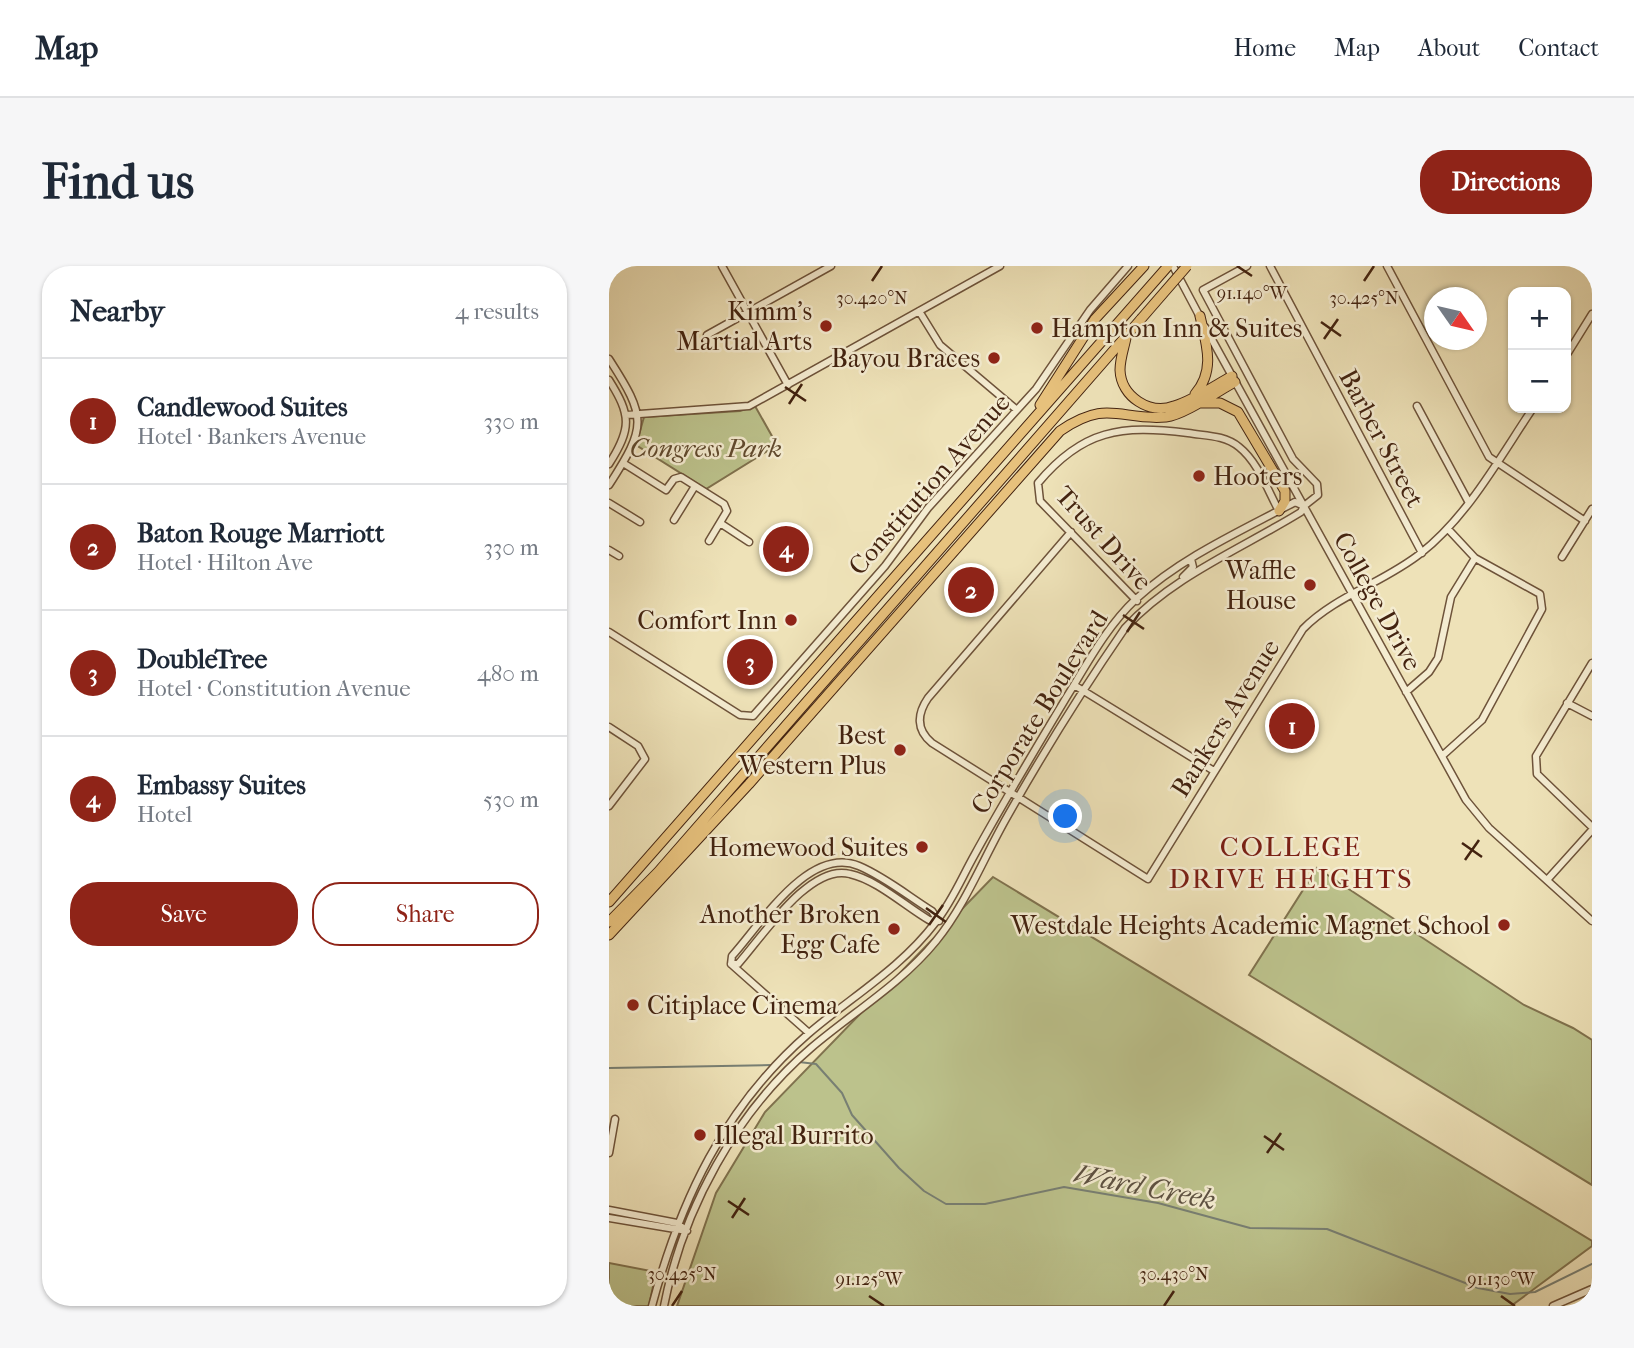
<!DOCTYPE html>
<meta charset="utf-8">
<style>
:root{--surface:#fff;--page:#f6f6f7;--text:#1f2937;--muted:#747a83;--line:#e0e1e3;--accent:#8f2418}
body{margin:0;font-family:"IM FELL French Canon",serif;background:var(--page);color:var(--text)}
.controls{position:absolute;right:21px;top:21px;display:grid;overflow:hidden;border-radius:14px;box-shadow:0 2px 5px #0004}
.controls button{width:63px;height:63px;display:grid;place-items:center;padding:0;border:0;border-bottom:2px solid var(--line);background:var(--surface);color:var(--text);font:35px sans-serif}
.compass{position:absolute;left:815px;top:21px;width:63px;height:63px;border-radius:50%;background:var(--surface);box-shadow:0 2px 5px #0004;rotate:124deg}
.you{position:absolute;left:457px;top:551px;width:24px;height:24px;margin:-18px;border:5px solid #fff;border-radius:50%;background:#1a73e8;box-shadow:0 0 0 10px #1a73e833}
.badge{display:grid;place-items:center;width:46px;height:46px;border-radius:50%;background:var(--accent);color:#fff;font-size:23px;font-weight:700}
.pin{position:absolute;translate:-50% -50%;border:4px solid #fff;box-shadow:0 2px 7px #0006}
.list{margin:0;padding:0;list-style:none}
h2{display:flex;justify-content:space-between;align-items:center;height:91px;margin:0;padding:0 28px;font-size:30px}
h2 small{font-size:23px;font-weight:400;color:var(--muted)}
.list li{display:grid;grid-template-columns:46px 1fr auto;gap:21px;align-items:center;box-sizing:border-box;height:126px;padding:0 28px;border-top:2px solid var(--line)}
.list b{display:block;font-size:26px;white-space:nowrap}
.list p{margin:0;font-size:23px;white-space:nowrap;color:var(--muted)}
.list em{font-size:23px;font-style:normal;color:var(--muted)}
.actions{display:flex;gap:14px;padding:21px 28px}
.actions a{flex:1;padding:16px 0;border:2px solid var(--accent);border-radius:28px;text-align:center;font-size:24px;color:var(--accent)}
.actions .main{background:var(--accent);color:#fff}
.map{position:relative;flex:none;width:983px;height:1040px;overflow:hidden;border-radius:28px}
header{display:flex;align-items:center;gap:42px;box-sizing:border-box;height:98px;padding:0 35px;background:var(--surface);border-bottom:2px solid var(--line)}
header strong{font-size:33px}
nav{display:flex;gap:38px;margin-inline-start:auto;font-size:24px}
.intro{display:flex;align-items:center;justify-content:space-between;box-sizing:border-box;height:168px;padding:0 42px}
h1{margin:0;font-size:49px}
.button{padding:18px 32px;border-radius:28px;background:var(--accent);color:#fff;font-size:24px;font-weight:700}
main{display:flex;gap:42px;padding:0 42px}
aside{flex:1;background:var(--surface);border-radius:28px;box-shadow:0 2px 5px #0004}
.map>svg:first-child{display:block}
.green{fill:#bcc28c;stroke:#80724e;stroke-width:2}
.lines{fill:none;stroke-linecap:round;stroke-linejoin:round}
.stream{stroke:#787f73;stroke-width:2}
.minor-casing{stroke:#6e533a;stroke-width:9}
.highway-casing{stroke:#432310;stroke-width:11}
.minor{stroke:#f4ecd1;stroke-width:6}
.highway{stroke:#e7c17c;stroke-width:9}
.highway-bridge-casing{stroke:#432310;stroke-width:11;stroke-linecap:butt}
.highway-bridge{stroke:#e7c17c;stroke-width:9}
.ticks{fill:none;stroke:#432310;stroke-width:2.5}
.poi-dot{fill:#8f2418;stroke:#f4ecd1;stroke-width:2.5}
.labels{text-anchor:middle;stroke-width:5;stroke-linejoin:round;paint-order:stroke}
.poi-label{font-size:26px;fill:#432310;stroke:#f4ecd1;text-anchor:end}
.street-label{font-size:26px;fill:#432310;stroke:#f4ecd1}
.park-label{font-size:26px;font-style:italic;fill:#614b2f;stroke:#f4ecd1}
.neighbourhood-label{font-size:28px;letter-spacing:2px;fill:#7a1f14;stroke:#f4ecd1}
.water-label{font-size:28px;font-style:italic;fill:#5d5142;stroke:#f4ecd1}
.ticks-label{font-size:18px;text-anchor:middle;fill:#432310;stroke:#f4ecd1;stroke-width:5;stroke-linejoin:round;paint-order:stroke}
</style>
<header>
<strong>Map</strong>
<nav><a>Home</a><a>Map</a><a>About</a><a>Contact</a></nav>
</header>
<div class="intro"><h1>Find us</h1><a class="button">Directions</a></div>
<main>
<aside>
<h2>Nearby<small>4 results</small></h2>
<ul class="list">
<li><span class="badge">1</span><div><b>Candlewood Suites</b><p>Hotel · Bankers Avenue</p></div><em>330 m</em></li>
<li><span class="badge">2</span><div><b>Baton Rouge Marriott</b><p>Hotel · Hilton Ave</p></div><em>330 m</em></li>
<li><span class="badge">3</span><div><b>DoubleTree</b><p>Hotel · Constitution Avenue</p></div><em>480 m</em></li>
<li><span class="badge">4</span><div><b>Embassy Suites</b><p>Hotel</p></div><em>530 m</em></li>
</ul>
<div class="actions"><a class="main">Save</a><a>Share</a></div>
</aside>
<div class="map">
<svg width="983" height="1040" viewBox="0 0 983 1040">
<rect width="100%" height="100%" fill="#eee2b8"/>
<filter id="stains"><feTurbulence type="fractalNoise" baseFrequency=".00286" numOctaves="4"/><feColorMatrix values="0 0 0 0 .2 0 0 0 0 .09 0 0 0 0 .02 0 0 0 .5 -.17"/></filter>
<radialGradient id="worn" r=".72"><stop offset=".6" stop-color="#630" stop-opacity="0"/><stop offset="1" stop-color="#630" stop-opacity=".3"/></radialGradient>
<path class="green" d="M146,140L168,179L97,223L27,179L35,151L131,145Z
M708,602L915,739L964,762L983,774V919L640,709Z
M384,611L983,975V980L902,1040H68L107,927L156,846Z
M0,997L47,1006L40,1040H0Z"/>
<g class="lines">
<path class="stream" d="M190,796L207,798L233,827L243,849L290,902L315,925L337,938H376L455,921L549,937L641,962L718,963L869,1022L901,1028L926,1026L983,998
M0,802L163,799"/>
<defs>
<path id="minor" d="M113,0L179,119
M564,0L591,51
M661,0L813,287
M778,0L880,191L976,255
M310,45L331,79L408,144
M596,61L857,534L880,562L983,655
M98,69L222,0
M957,90L983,48
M0,93C38,152 38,160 0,219
M0,114C22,149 23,162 0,198
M808,140L859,235
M17,149L140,140L391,0
M14,197L57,224L65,213L72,211L115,238L118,245L100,275
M0,237L31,256
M65,254L86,220
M111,257L140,276
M462,266L319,432C308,448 307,464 323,477L539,613L694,363C726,330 776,316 812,287C859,250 891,191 924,142
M0,284L10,290
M953,291L983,243
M574,311L584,301L582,293
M528,335L431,235L429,217C474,163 512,159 579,167C597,170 615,169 630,181C649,196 659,225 670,245
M0,366L131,449L144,450L276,300L319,242L427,123L481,44L519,0
M983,397L927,490L928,508L983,561
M465,419L605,505
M797,426L820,406L829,392L842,331L866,292
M958,437L983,450
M0,461L29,480L36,493L0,540
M833,490L873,454L933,343L931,328L866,292L839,263
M938,614L983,564
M122,698L123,690C152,658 200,579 250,600C276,611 299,630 323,645L329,654
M122,698H129C154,670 201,597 241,608C268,614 296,640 320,654L330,655
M122,698L200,767
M0,887L6,853
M0,944L68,957L78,965L0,952
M43,1040C71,935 115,841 199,768C242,731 291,703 326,657C343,636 353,611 366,588C395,535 426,484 457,432C478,398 498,360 527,333C573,291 632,265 686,236L695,240
M55,1040C74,943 127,846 202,782C243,747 292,718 327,675C357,638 374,593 398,551C434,487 474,423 516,362C564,310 632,283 692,246L695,240L709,229L708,218L684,193L594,24L638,0
M944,1040L983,1023"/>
<path id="highway" d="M517,72C515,82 511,93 511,104C512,131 541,149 565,140C585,134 605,120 623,110
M586,128C607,104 597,77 591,50
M589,137H611L629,146L676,225V235L670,245
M431,139L486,53L535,0
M0,636L559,0
M0,656L49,606L532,53
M0,669L140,518L451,165C499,132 511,155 557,151C575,149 609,125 626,116"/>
</defs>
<use href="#minor" class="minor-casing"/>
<use href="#highway" class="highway-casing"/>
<use href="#minor" class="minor"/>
<use href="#highway" class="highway"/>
<defs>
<path id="highway-bridge" d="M532,53L578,0"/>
</defs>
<use href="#highway-bridge" class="highway-bridge-casing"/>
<use href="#highway-bridge" class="highway-bridge"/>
</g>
<path class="ticks" d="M628,0L643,10M263,15L273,0M755,15L765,0M712,56L732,70M715,73L729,53M176,121L197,135M180,138L193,118M514,349L535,363M518,366L531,346M853,577L873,591M856,594L870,574M317,642L337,656M320,659L334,639M655,870L675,884M658,887L672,867M119,935L140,949M123,952L136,932M260,1030L275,1040M892,1030L906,1040M63,1040L73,1025M555,1040L565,1025"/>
<g class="poi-dot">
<circle cx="217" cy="60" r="7"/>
<circle cx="428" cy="62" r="7"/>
<circle cx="385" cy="92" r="7"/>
<circle cx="590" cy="210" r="7"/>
<circle cx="701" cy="319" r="7"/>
<circle cx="182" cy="354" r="7"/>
<circle cx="291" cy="484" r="7"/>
<circle cx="313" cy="581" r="7"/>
<circle cx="895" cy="659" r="7"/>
<circle cx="285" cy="663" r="7"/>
<circle cx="24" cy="739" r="7"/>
<circle cx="91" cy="869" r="7"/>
</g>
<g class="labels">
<g class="poi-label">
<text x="203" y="54">Kimm's<tspan x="203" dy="30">Martial Arts</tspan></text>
<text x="442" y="71" text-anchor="start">Hampton Inn &amp; Suites</text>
<text x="371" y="101">Bayou Braces</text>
<text x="604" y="219" text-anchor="start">Hooters</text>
<text x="687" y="313">Waffle<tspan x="687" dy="30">House</tspan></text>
<text x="168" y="363">Comfort Inn</text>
<text x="277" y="478">Best<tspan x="277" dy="30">Western Plus</tspan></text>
<text x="299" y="590">Homewood Suites</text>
<text x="271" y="657">Another Broken<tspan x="271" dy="30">Egg Cafe</tspan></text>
<text x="881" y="668">Westdale Heights Academic Magnet School</text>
<text x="38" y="748" text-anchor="start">Citiplace Cinema</text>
<text x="105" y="878" text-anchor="start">Illegal Burrito</text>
</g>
<g class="street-label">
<text transform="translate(773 172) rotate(62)" y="9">Barber Street</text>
<text transform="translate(320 218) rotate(-49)" y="9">Constitution Avenue</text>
<text transform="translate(495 272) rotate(48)" y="9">Trust Drive</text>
<text transform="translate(769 335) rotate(61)" y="9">College Drive</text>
<text transform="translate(430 446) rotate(-58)" y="9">Corporate Boulevard</text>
<text transform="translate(616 452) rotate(-58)" y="9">Bankers Avenue</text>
</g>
<g class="park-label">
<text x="97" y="191">Congress Park</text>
</g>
<g class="neighbourhood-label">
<text x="682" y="590">COLLEGE<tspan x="682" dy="32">DRIVE HEIGHTS</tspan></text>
</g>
<g class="water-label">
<text transform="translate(536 920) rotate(11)" y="10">Ward Creek</text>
</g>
</g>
<g class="ticks-label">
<text x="643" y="33">91.140°W</text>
<text x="263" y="38">30.420°N</text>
<text x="755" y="38">30.425°N</text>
<text x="73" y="1014">30.425°N</text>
<text x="565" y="1014">30.430°N</text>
<text x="260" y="1019">91.125°W</text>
<text x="892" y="1019">91.130°W</text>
</g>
<rect width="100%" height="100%" filter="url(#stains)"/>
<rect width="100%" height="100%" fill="url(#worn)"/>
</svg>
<div class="controls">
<button>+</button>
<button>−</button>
</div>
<svg class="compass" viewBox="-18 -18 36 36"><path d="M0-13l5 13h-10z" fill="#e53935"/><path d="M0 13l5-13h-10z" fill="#747a83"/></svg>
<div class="you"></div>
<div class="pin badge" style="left:683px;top:460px">1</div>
<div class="pin badge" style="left:362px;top:324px">2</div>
<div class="pin badge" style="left:141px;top:396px">3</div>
<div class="pin badge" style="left:177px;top:283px">4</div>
</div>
</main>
